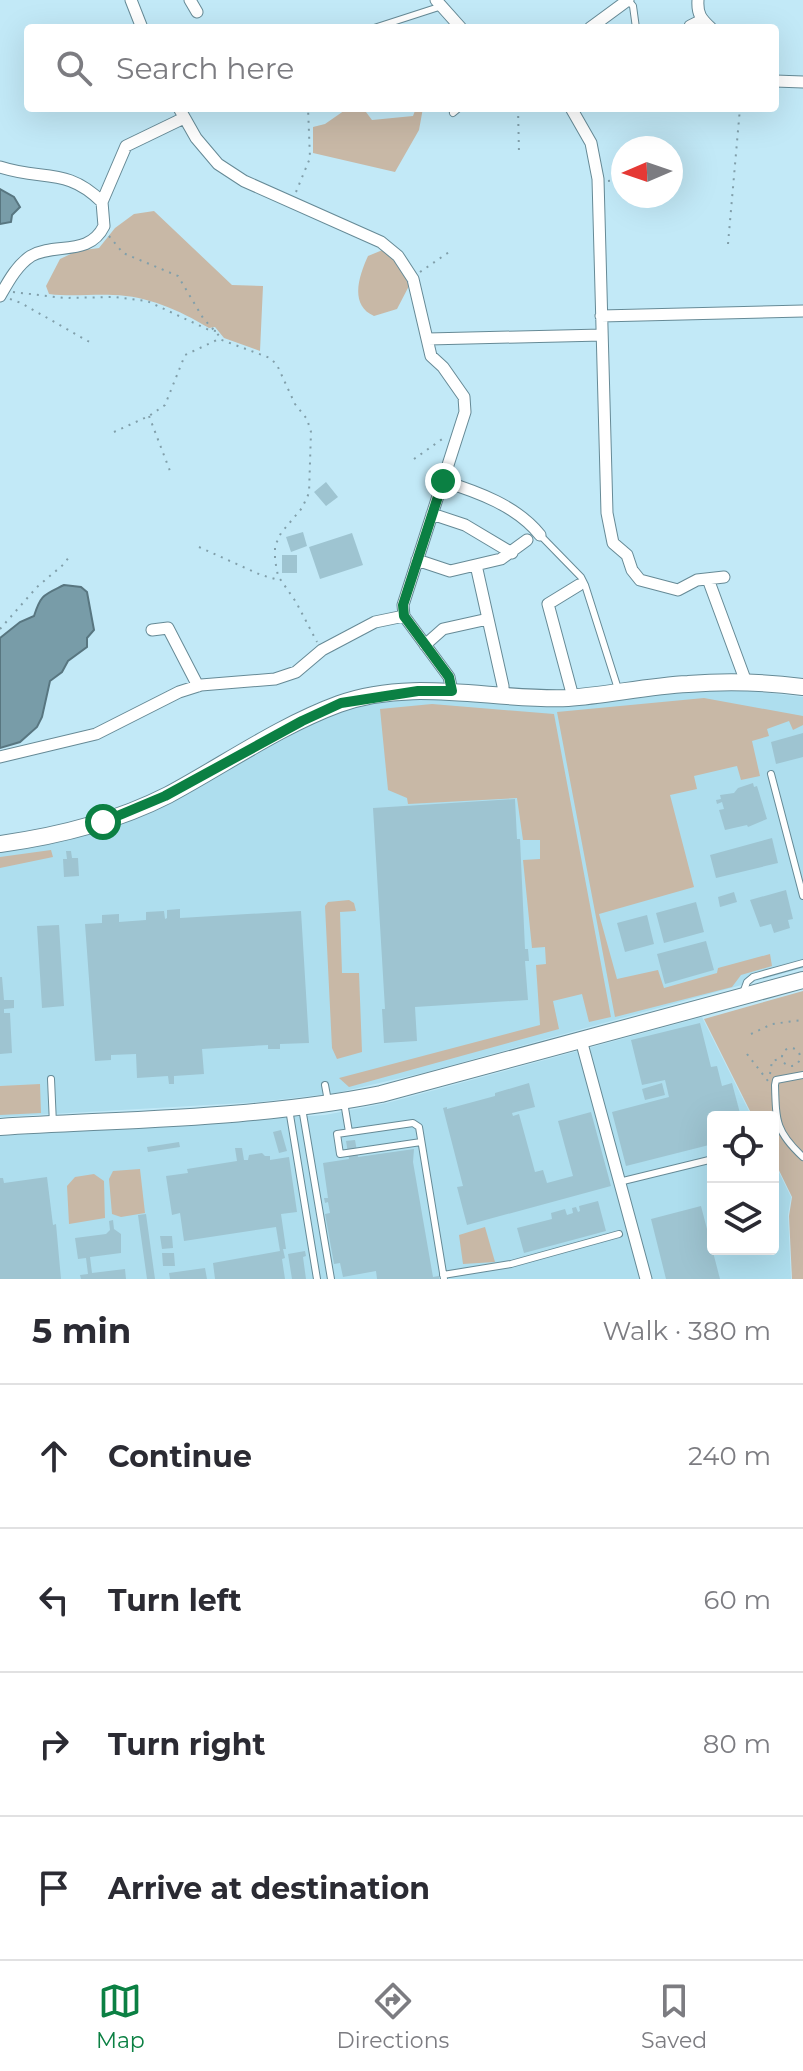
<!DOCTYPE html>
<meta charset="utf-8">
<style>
:root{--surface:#fff;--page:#f2f2f3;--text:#2b2b33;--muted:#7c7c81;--line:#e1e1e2;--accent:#0b8043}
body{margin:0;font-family:Montserrat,sans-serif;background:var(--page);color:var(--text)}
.controls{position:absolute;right:24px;bottom:24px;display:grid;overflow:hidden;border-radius:8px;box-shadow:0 8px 32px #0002}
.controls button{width:72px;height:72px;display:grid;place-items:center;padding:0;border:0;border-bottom:2px solid var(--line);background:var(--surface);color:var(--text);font:40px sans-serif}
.compass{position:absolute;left:611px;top:136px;width:72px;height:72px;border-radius:50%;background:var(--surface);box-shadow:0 8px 32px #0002;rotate:268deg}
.stop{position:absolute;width:24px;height:24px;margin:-18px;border:6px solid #0b8043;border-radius:50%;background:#fff}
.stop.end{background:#0b8043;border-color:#fff;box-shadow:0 2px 8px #0008}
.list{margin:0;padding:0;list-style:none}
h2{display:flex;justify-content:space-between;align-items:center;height:104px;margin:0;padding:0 32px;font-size:34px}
h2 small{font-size:26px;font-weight:400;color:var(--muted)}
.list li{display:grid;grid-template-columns:52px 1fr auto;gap:24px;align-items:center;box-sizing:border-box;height:144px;padding:0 32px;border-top:2px solid var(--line)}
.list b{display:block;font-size:30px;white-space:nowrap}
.list em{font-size:26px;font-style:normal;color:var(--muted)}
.icon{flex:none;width:44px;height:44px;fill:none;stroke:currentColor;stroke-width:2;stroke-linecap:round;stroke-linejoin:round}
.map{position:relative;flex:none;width:803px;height:1279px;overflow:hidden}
.search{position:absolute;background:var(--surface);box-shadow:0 8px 32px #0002;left:24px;right:24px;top:24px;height:88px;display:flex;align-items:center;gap:20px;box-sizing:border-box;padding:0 28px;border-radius:8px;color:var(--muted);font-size:30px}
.sheet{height:680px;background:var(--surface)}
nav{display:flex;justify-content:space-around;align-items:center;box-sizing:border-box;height:112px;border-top:2px solid var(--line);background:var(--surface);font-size:22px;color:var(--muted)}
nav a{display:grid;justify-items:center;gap:4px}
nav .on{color:var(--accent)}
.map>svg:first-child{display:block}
.built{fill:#aedeee}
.green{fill:#c8b8a6}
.water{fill:#789ca8;stroke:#587680;stroke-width:2}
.building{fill:#9ec4d1}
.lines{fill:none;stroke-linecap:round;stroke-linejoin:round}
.lane-casing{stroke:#668a96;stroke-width:8}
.street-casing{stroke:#668a96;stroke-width:13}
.secondary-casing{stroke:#668a96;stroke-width:18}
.path{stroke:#819faa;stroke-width:2;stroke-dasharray:2 6;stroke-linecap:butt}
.lane{stroke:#fff;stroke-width:6}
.street{stroke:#fff;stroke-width:11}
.secondary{stroke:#fff;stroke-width:16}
.route{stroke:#0b8043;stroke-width:10}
</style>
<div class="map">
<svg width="803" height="1279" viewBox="0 0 803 1279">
<rect width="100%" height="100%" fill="#c2e9f7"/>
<path class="built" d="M735,689L803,697V968L427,1072L336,1093L259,1102L0,1117V850L61,840L330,715L366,704L393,699Z
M702,1017L752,1117H713V1249H773V1160L791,1197L788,1215L791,1279H0V1136L325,1115L387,1103Z"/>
<path class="green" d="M348,108H363L372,120L413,116L416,108H423L419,130L395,172L313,153V127L325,124Z
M154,211L232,285L263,286L260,351L224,338L215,327L209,328C179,310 148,296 113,295C91,294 71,297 49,294L46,286L60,259L77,251L99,248L115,228L134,214Z
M385,249L400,265L409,286L397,309L374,316C349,305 359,276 368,256Z
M704,698L803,716V725L793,730L789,721L767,729L769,736L752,741L760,776L741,780L737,766L694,776L697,789L670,795L694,887L599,914L617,979L658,970L664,988L717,973L718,968L770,954L772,966L741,975L732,987L615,1017L557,712Z
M432,704L554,714L611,1017L589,1022L582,994L553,1001L559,1029L349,1087L339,1078L540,1025L536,965L546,964L545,947L532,948L523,860L540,859V840H523L517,798L408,804L407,798L388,790L380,709Z
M51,850L53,857L0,868V857Z
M349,900L354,903L356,911L340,912L342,973H359L362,1052L337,1059L332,1048L325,906L328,902Z
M803,991V1279H792L789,1216L792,1197L773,1158V1117H753L704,1019Z
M40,1084L41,1113L0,1115V1086Z
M140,1169L145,1213L121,1217L112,1214L109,1179L113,1171Z
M94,1174L104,1181L105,1218L69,1224L67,1186L75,1177Z
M485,1227L495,1262L463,1264L459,1235Z"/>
<path class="water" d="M0,189L14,197L20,207L12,215L11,222L0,224Z
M64,585L81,587L87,592L94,630L87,638V647L68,661L62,672L50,681L42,717L37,727L20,742L0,748V638L20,622L34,616C41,594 44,595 64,585Z"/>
<path class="building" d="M326,482L338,497L326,506L314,492Z
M303,532L307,546L291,552L286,537Z
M352,533L363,565L320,579L309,547Z
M282,555H297V573H282Z
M803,733V757L776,764L771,742Z
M753,783L754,787L757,786L767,819L748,827L747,825L725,830L719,810L724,809L722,802L717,804L716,800L721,799L720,795L734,793L738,788Z
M515,799L517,839H520L525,949H528L529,961H525L528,1000L415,1007L417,1041L384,1043L382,1009H385L373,808Z
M772,838L778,863L716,878L710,855Z
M66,851H71L72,858H78L79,876L64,877L63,859H67Z
M786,890L793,919L788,920L790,928L774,933L771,924L760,927L750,900Z
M734,892L737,902L720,907L718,897Z
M696,902L704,932L664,943L656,913Z
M180,909V918L301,911L309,1043L280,1044V1049H268V1045L202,1049L204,1074L174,1076V1084H169L168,1076L137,1078L136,1054L111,1055V1060L95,1061L85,924L102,923V915L119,914V922L146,920V912L164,911L165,919L167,918V910Z
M647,915L654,944L625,952L617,923Z
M59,925L64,1006L42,1008L37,926Z
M706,941L714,970L665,984L657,954Z
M0,977H2L4,1000H14V1008L4,1009V1013H10L12,1053L0,1054Z
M700,1023L711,1067L717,1066L722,1086L732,1083L741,1117H713V1144L626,1166L612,1112L669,1097L665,1080L642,1085L631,1040Z
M529,1083L535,1107L512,1113L513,1116L519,1114L535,1172L543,1170L547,1183L573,1176L558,1121L591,1112L611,1186L467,1225L457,1187L463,1186L443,1108L447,1107V1109L495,1096V1093Z
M662,1083L665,1095L645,1100L642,1089Z
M281,1130L287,1151L279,1153L273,1132Z
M355,1140L358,1157L414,1149L413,1162L433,1277L439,1276V1279H377L376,1271L343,1277L340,1263L334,1264L325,1214L330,1213L328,1202L325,1203L324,1198H328L323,1163L349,1159L346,1141Z
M179,1142L180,1147L148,1152L147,1147Z
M235,1148H242L244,1160H248L249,1155L262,1153L265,1156H270V1160L289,1157L297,1212L281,1214L286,1249H283L285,1258L282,1259L285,1279H215L213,1263L280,1251L276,1227L184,1241L180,1213L172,1215L166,1176L188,1173L187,1169L237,1161Z
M47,1177L53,1225L56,1224L61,1279H0V1178H3L4,1183Z
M598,1201L606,1231L524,1253L517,1228L552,1219L551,1213L565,1209L567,1215L573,1213L572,1208L576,1207L578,1212L580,1211L579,1206Z
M701,1206L720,1279H666L651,1219Z
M146,1214L155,1279H147L138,1215Z
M113,1220L114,1229L121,1234V1253L90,1257L92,1273L125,1269L126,1279H81L80,1275L88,1274L86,1258L78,1259L75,1238L106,1234L110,1230L109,1221Z
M160,1236H172L173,1248L162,1249Z
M305,1251L306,1256L303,1257L306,1279H292L288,1254Z
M162,1253H174L175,1266H163Z
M205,1268L207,1279H170L169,1273Z"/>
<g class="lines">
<defs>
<path id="lane" d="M628,0L633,6L636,28
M374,28L442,6
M453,113L459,108
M540,535L581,577L585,585L619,692
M771,774L803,896
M743,993L747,982L753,977L803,963
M803,1075L776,1080L775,1085C776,1122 776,1132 803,1157
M51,1079L53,1124
M325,1085L328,1101
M344,1102L349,1132
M302,1108L331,1279
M289,1109L317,1279
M421,1142L340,1154L337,1134L413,1123L419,1127L444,1279
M619,1182L709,1160
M443,1275L511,1264L619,1234"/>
<path id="street" d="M131,0L142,28
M190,0L197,12
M436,0L461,28
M698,0C697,14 701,19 711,28
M690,26L702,20
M590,28L628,0
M775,81L803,82
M179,108L196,138L218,164L244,181L381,242L398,256L413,279L431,356L443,367L464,397L465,412L403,605L404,616L449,677L452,691
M571,108L591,143L598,179L607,513L613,543L627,555L632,570L640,580L678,590L697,580L724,577
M0,167C43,181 67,167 102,202L104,226C89,257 55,242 31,256C17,265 8,282 0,296
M102,202L126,146L184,118
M601,316L803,311
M428,339L602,335
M443,481C478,492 517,506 540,535
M432,514L465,525L512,553
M417,560L450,571L501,559L527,540
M476,565L503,686V696
M708,579L746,682
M152,630L168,628L198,686
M425,645L443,629L488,619
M573,697L548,604L579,585
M0,757L96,734L179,692L201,685L275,679L296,672L322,650L375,622L404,616
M581,1040L646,1279"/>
<path id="secondary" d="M0,844C58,836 115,822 168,795C224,765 279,726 339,704C413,677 492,701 568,698C608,695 648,686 688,684C726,681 765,682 803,687
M0,1127C127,1119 256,1119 381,1094L803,980"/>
</defs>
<use href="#lane" class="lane-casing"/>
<use href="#street" class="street-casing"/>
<use href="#secondary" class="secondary-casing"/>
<path class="path" d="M518,108L519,153
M671,176L677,175
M608,181L623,180
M296,192L310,158L308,108
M109,236L123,253L178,276L203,318L221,338
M728,244L740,108
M420,272L452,250
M13,292L64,298L115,297L147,301L209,330L216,331
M10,299L21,303L93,344
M149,416L170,471
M114,432L149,416L165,405L185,355L219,339L270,358L277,365L295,404L307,419L311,432L309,493L302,508L281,533L275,546V560L278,576L296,602L317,642
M414,459L445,437
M199,547L261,575L279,580
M0,629L37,587L64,564L69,557
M751,1034L772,1024L803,1020
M782 1057a9 9 0 1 1 18 0a9 9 0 1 1-18 0Z
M747,1054L768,1081
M770,1074L772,1061L779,1059"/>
<use href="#lane" class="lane"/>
<use href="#street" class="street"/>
<use href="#secondary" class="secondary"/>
</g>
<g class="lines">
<path class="route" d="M103,822L165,796L302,721L341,703L418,691H452L449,677L404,616L403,605L443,481"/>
</g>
</svg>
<div class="controls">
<button><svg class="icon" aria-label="locate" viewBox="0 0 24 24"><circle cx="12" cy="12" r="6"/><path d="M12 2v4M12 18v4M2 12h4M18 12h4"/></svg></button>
<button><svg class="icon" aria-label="layers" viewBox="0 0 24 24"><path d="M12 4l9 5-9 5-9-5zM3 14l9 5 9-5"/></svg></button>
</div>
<svg class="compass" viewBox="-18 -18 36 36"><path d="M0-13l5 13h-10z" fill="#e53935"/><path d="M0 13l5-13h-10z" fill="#7c7c81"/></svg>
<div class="stop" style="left:103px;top:822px"></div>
<div class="stop end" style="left:443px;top:481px"></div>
<div class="search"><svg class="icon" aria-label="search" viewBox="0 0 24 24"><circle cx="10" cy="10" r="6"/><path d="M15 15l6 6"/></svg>Search here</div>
</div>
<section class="sheet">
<h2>5 min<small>Walk · 380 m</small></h2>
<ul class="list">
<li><svg class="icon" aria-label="ahead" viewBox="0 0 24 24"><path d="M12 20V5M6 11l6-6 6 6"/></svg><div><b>Continue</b></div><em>240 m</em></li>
<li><svg class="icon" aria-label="left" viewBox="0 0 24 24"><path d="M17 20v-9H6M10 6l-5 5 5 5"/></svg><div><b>Turn left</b></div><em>60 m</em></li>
<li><svg class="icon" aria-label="right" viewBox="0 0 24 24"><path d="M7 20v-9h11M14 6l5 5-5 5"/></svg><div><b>Turn right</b></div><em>80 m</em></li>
<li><svg class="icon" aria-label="arrive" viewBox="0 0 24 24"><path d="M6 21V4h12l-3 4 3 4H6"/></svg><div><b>Arrive at destination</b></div></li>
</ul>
</section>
<nav>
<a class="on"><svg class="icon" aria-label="map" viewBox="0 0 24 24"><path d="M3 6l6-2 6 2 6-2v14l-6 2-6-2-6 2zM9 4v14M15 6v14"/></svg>Map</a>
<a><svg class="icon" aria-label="directions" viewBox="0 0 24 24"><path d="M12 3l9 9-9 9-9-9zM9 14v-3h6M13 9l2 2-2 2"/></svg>Directions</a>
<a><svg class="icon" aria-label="saved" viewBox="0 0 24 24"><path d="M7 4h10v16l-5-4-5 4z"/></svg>Saved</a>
</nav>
